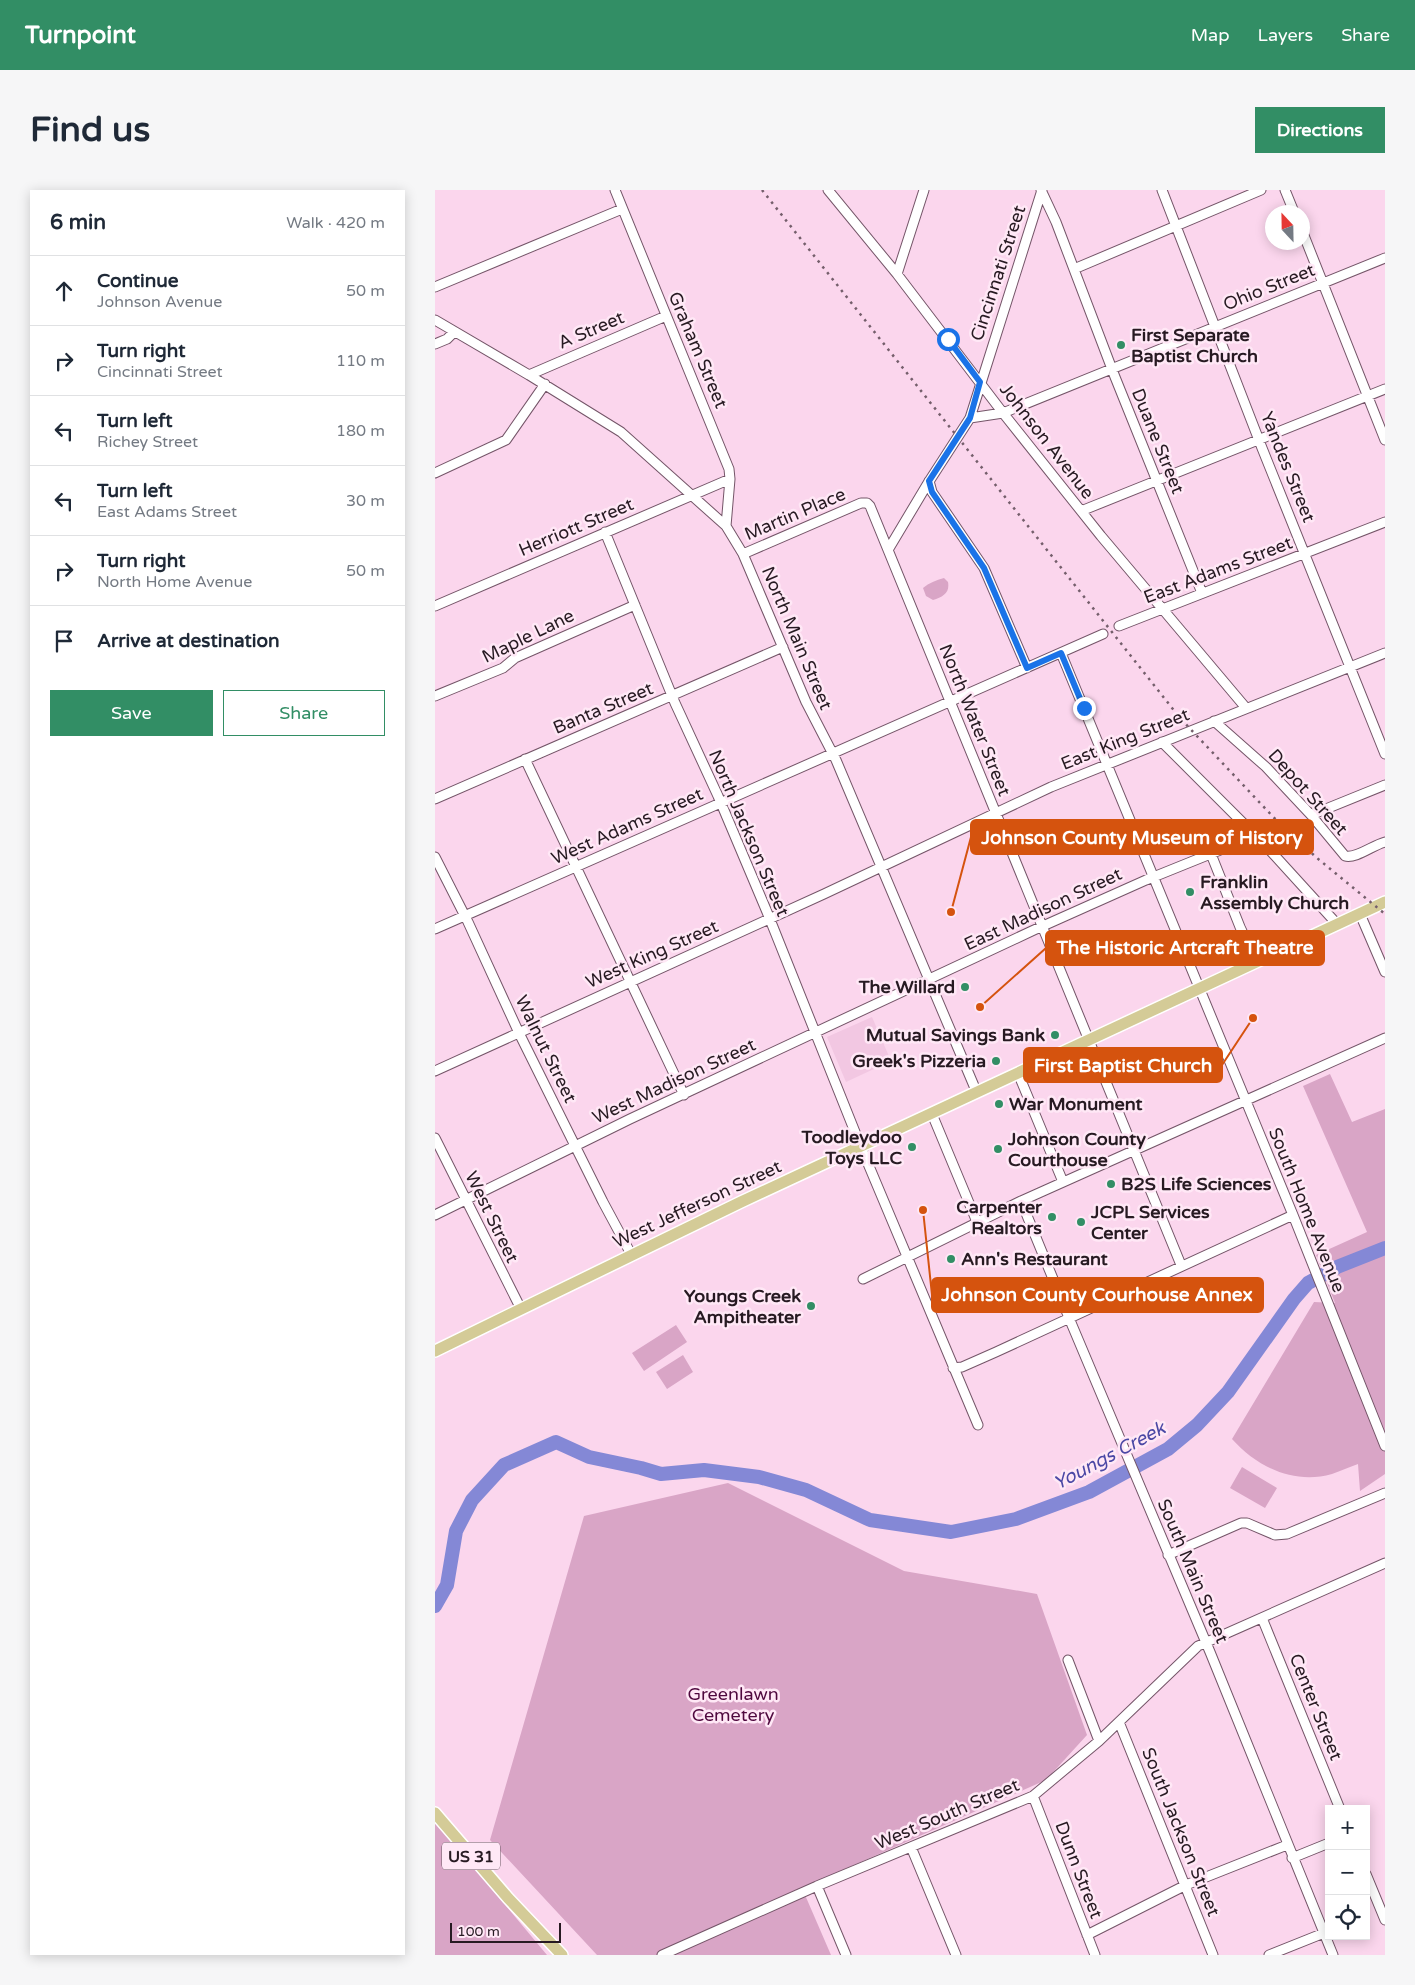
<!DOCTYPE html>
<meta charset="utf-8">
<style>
:root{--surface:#fff;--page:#f6f6f7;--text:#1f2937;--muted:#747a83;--line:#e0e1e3;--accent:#328e65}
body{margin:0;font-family:"Varela Round",sans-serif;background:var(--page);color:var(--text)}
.controls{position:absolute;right:15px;bottom:15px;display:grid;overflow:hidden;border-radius:0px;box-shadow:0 2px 12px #0003}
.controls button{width:45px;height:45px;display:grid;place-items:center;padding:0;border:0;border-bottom:1px solid var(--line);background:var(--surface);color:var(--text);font:25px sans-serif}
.compass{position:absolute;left:830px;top:15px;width:45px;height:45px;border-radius:50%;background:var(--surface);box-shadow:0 2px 12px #0003;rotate:338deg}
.scale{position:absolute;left:15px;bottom:12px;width:111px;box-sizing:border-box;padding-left:5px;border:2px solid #271a22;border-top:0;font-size:14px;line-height:18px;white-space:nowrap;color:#271a22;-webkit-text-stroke:4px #ffe8f6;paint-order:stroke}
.stop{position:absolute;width:15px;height:15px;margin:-11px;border:4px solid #1a73e8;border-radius:50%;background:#fff}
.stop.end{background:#1a73e8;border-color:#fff;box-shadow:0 1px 5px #0008}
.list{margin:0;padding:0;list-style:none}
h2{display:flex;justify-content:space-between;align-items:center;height:65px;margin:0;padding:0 20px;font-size:21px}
h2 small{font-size:16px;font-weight:400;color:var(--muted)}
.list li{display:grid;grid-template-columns:32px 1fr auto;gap:15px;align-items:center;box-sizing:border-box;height:70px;padding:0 20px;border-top:1px solid var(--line)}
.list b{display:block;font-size:19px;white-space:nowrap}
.list p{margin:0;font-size:16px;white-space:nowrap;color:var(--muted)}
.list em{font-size:16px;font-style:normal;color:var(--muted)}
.actions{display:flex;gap:10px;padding:15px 20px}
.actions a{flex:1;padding:11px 0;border:1px solid var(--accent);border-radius:0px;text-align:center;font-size:18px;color:var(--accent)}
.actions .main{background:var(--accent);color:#fff}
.icon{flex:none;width:28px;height:28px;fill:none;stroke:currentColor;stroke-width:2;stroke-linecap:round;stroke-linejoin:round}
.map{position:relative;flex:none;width:950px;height:1765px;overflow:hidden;border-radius:0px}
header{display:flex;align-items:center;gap:30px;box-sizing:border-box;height:70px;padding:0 25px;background:var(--accent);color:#fff}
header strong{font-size:24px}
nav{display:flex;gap:28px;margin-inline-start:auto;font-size:18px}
.intro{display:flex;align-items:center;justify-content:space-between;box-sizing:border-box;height:120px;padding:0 30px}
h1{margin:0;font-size:35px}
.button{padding:12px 22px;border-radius:0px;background:var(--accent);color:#fff;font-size:18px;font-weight:700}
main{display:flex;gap:30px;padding:0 30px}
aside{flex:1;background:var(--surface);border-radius:0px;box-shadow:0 2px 12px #0003}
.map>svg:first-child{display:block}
.built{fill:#f2c7e2}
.green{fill:#d9a5c6}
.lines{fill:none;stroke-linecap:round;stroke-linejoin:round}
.river{stroke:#8488d6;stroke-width:14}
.minor-casing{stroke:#745568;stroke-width:11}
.major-casing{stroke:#fff;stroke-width:14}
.minor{stroke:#fff;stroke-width:9}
.major{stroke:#d4cb97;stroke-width:11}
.rail{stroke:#745e6b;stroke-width:2.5;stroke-dasharray:2.5 5;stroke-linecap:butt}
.route{stroke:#1a73e8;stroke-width:6}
.poi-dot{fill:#328e65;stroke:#ffe8f6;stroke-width:2}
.labels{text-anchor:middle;stroke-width:5;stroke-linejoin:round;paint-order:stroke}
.shield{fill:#ffe8f6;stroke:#685862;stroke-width:1}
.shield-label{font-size:16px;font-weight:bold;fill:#271a22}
.street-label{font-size:18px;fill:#271a22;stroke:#ffe8f6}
.poi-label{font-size:18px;font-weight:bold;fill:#271a22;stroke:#ffe8f6;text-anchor:start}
.park-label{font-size:18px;fill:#4f083e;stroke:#ffe8f6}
.water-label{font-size:19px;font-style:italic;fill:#4b48a5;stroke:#ffe8f6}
.leader{fill:none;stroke:#d5530e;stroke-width:2}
.callout-dot{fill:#d5530e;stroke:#ffe8f6;stroke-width:2}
.callout{fill:#d5530e;stroke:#d5530e;stroke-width:2}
.callout-label{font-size:19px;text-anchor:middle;font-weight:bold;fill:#fff}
</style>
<header>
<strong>Turnpoint</strong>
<nav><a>Map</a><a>Layers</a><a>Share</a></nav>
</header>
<div class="intro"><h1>Find us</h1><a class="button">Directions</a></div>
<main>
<aside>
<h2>6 min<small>Walk · 420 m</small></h2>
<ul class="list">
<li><svg class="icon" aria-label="ahead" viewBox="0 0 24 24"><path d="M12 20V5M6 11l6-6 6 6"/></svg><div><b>Continue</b><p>Johnson Avenue</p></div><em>50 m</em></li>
<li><svg class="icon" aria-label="right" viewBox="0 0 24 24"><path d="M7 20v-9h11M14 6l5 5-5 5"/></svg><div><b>Turn right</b><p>Cincinnati Street</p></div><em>110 m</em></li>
<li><svg class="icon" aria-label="left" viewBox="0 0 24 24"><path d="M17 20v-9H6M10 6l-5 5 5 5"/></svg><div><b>Turn left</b><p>Richey Street</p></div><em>180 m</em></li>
<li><svg class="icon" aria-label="left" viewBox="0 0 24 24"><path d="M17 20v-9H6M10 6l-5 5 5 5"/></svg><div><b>Turn left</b><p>East Adams Street</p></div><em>30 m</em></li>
<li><svg class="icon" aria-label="right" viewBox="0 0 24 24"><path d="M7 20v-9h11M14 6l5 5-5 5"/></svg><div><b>Turn right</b><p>North Home Avenue</p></div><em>50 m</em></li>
<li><svg class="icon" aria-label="arrive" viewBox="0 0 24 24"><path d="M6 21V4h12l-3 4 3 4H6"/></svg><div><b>Arrive at destination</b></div></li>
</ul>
<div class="actions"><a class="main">Save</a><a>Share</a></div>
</aside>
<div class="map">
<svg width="950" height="1765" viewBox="0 0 950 1765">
<rect width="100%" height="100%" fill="#fbd6ed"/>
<path class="built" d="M437,827L456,871L411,892L392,847Z"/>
<path class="green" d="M509,388L513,392C515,403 508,407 498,410L491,406L488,398C494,393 501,390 509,388Z
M895,884L917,932L950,919V1284L925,1301L923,1274C914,1277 906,1281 897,1284C859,1295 822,1277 797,1249L879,1112L900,1113L881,1065L932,1042L868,896Z
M241,1135L252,1152L209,1181L197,1163Z
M248,1165L258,1182L232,1199L221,1182Z
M807,1277L842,1298L830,1318L795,1298Z
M293,1293L469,1381L602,1404L652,1545L611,1590L367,1698L396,1765H162L55,1650L149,1326Z
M0,1631L112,1765H0Z"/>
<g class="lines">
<path class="river" d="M0,1416L12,1395L21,1341L37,1310L69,1275L121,1252L154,1267L206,1278L226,1284L269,1280L324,1287L371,1300L435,1330L516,1342L581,1329L654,1302L733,1259L762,1235L793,1202L859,1109L873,1093L902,1077L950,1058"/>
<defs>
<path id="minor" d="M180,0L294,279L295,289L291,336
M393,0L462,84L568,223L666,346L811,518
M606,0L621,32L680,187L767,403
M727,0L827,258L950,564
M850,0L859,22
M868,43L950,250
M639,79L826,0
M462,84L489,0
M0,97L187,19
M0,130L94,185L186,242L291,336L308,364L371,512L401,570L542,903
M0,154L12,149L19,142
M94,185L231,126
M535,228L568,223L950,68
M0,283L71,250L110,194
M494,291L497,302L549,378L592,478
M646,321L950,199
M170,342L240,513L283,606L332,722L426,957L543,1235
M453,360L493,293L535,228L607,0
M308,364L426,313H432L435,316L746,1075
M0,416L295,289
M684,436L950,332
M626,463L858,1025L950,1256
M0,506L68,478L80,468L200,415
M779,531L831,577L876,625L910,666C921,669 938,655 950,652
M727,552L831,656L902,734
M90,569L249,905
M0,609L348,457
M876,625L950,595
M776,664L805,737L821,771
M0,667L33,732L84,843L168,1012L196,1064
M925,724L950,782
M0,739L668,444
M0,881L389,704L616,597L950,463
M583,883L628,992
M497,924L542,1032
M0,948L86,1119
M586,1011L637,1135L775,1462L898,1765
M0,1025L195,929L599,740L711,690L820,646
M428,1089L586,1011L950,848
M518,1178L527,1177L561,1162L858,1025
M733,1365L806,1333H812L840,1345L852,1344L950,1303
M827,1428L905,1619
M633,1470L664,1551
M684,1532L778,1765
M598,1606L660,1765
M476,1657L521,1765
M857,1668L894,1653
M931,1684L950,1730
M382,1696L411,1765
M652,1745L751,1695L852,1655
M227,1765L382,1696L598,1606L664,1551L763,1456L950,1373
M834,1765L889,1743"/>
<path id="major" d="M0,1161L306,1012L950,712
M0,1623L73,1708L127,1765"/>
</defs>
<use href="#minor" class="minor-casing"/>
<use href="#major" class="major-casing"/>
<use href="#minor" class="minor"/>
<use href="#major" class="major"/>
<path class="rail" d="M327,0L745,528L843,632L882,668L950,724"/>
</g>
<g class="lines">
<path class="route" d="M513,149L545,192L535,228L494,291L497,302L549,378L592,478L626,463L649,518"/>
</g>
<g class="poi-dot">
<circle cx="686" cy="155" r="5"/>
<circle cx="755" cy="702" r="5"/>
<circle cx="530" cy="797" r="5"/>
<circle cx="620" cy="845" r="5"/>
<circle cx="561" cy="871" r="5"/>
<circle cx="564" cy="914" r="5"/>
<circle cx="477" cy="957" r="5"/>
<circle cx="563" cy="959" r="5"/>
<circle cx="676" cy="994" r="5"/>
<circle cx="617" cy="1027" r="5"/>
<circle cx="646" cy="1032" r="5"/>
<circle cx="516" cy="1069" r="5"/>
<circle cx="376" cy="1116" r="5"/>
</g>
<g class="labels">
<rect class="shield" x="7" y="1652.5" width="58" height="27" rx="4"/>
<g class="shield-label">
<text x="36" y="1672">US 31</text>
</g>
<g class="street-label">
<text transform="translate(563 83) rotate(-72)" y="6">Cincinnati Street</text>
<text transform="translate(834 97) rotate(-22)" y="6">Ohio Street</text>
<text transform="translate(156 140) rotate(-23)" y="6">A Street</text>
<text transform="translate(263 160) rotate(67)" y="6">Graham Street</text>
<text transform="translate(612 251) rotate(52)" y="6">Johnson Avenue</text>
<text transform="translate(723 251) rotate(68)" y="6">Duane Street</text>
<text transform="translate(853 277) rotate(68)" y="6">Yandes Street</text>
<text transform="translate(360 324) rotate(-23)" y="6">Martin Place</text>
<text transform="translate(141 337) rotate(-23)" y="6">Herriott Street</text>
<text transform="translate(783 380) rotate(-21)" y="6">East Adams Street</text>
<text transform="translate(93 446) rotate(-26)" y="6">Maple Lane</text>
<text transform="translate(362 448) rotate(67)" y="6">North Main Street</text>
<text transform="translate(168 518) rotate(-23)" y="6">Banta Street</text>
<text transform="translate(540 530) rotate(68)" y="6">North Water Street</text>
<text transform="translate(690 549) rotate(-22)" y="6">East King Street</text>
<text transform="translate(873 602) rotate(48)" y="6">Depot Street</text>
<text transform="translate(192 636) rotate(-24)" y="6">West Adams Street</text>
<text transform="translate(314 643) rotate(67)" y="6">North Jackson Street</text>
<text transform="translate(608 719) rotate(-25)" y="6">East Madison Street</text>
<text transform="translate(217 764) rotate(-24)" y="6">West King Street</text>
<text transform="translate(111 859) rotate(64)" y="6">Walnut Street</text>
<text transform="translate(239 891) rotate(-25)" y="6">West Madison Street</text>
<text transform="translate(262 1014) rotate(-25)" y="6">West Jefferson Street</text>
<text transform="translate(872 1020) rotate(68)" y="6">South Home Avenue</text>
<text transform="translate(57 1027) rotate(64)" y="6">West Street</text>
<text transform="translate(758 1381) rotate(67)" y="6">South Main Street</text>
<text transform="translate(881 1517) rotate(68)" y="6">Center Street</text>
<text transform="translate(512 1624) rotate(-23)" y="6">West South Street</text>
<text transform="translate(746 1642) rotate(68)" y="6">South Jackson Street</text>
<text transform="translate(644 1680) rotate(69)" y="6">Dunn Street</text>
</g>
<g class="poi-label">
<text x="696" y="151">First Separate<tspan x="696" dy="21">Baptist Church</tspan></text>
<text x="765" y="698">Franklin<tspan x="765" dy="21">Assembly Church</tspan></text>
<text x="520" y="803" text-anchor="end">The Willard</text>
<text x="610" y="851" text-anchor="end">Mutual Savings Bank</text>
<text x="551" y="877" text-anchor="end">Greek's Pizzeria</text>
<text x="574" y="920">War Monument</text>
<text x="467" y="953" text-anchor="end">Toodleydoo<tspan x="467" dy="21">Toys LLC</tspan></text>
<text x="573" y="955">Johnson County<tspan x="573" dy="21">Courthouse</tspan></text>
<text x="686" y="1000">B2S Life Sciences</text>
<text x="607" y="1023" text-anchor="end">Carpenter<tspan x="607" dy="21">Realtors</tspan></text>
<text x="656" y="1028">JCPL Services<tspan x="656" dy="21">Center</tspan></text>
<text x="526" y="1075">Ann's Restaurant</text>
<text x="366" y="1112" text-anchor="end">Youngs Creek<tspan x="366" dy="21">Ampitheater</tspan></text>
</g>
<g class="park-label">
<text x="298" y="1510">Greenlawn<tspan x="298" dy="21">Cemetery</tspan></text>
</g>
<g class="water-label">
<text transform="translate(674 1265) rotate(-28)" y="7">Youngs Creek</text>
</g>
</g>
<path class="leader" d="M516 722L536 647M545 817L611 758M818 828L787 875M488 1020L497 1105"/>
<g class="callout-dot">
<circle cx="516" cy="722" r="5"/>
<circle cx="545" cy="817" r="5"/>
<circle cx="818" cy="828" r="5"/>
<circle cx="488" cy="1020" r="5"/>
</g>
<g class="callout">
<rect x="536" y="630" width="342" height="34" rx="5"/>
<rect x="611" y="741" width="278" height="34" rx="5"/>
<rect x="589" y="858" width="198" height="34" rx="5"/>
<rect x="497" y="1088" width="331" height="34" rx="5"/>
</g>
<g class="callout-label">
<text x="707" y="654">Johnson County Museum of History</text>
<text x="750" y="764">The Historic Artcraft Theatre</text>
<text x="688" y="882">First Baptist Church</text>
<text x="662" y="1111">Johnson County Courhouse Annex</text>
</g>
</svg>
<div class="controls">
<button>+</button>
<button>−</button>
<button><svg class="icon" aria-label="locate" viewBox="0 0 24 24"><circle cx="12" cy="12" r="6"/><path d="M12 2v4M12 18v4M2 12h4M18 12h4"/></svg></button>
</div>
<svg class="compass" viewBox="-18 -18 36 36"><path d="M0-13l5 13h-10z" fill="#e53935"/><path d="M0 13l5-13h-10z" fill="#747a83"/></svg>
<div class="scale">100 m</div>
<div class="stop" style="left:513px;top:149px"></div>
<div class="stop end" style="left:649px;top:518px"></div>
</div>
</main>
